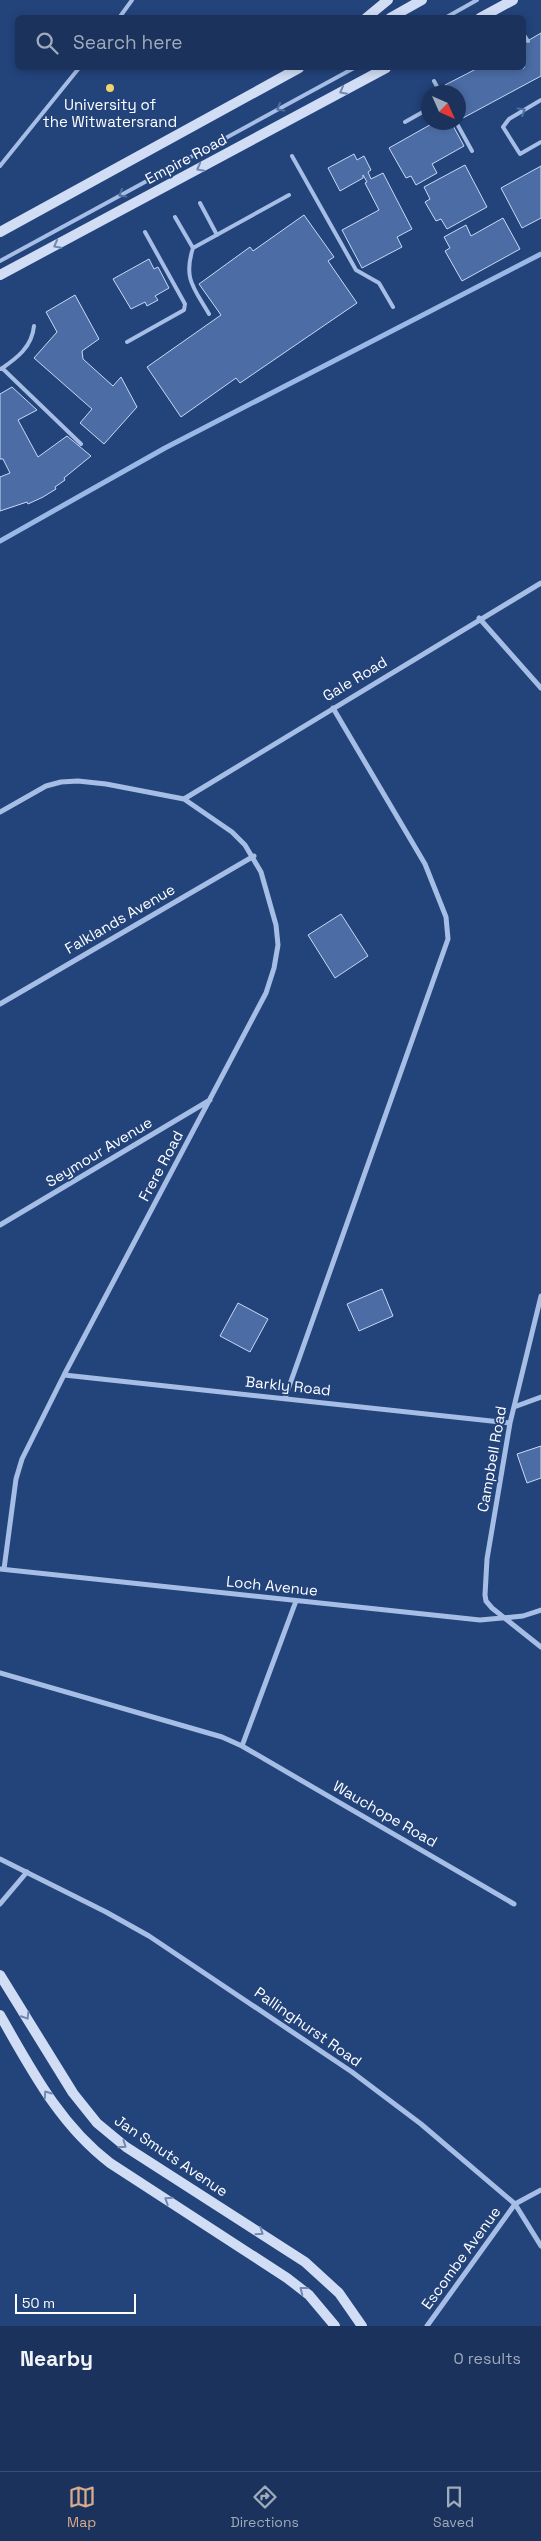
<!DOCTYPE html>
<style>
:root{--surface:#1a325c;--page:#273e65;--text:#f1f3f6;--muted:#9faabb;--line:#384d72;--accent:#d6ab8b}
body{margin:0;font-family:"Space Grotesk",sans-serif;background:var(--page);color:var(--text)}
.compass{position:absolute;left:421px;top:85px;width:45px;height:45px;border-radius:50%;background:var(--surface);box-shadow:0 2px 8px #0003;rotate:135deg}
.scale{position:absolute;left:15px;bottom:12px;width:121px;box-sizing:border-box;padding-left:5px;border:2px solid #fff;border-top:0;font-size:14px;line-height:18px;white-space:nowrap;color:#fff;-webkit-text-stroke:4px #23437b;paint-order:stroke}
.list{margin:0;padding:0;list-style:none}
h2{display:flex;justify-content:space-between;align-items:center;height:65px;margin:0;padding:0 20px;font-size:21px}
h2 small{font-size:16px;font-weight:400;color:var(--muted)}
.icon{flex:none;width:28px;height:28px;fill:none;stroke:currentColor;stroke-width:2;stroke-linecap:round;stroke-linejoin:round}
.map{position:relative;flex:none;width:541px;height:2326px;overflow:hidden}
.search{position:absolute;background:var(--surface);box-shadow:0 2px 8px #0003;left:15px;right:15px;top:15px;height:55px;display:flex;align-items:center;gap:12px;box-sizing:border-box;padding:0 18px;border-radius:8px;color:var(--muted);font-size:19px}
.sheet{height:145px;background:var(--surface)}
nav{display:flex;justify-content:space-around;align-items:center;box-sizing:border-box;height:70px;border-top:1px solid var(--line);background:var(--surface);font-size:14px;color:var(--muted)}
nav a{display:grid;justify-items:center;gap:2px}
nav .on{color:var(--accent)}
.map>svg:first-child{display:block}
.lines{fill:none;stroke-linecap:round;stroke-linejoin:round}
.stream{stroke:#9ab8e6;stroke-width:5}
.building{fill:#4b6ca4;stroke:#c9d9f4}
.lane{stroke:#a6bee5;stroke-width:4}
.street{stroke:#a6bee5;stroke-width:5}
.secondary{stroke:#d0ddf5;stroke-width:10}
.oneway{stroke:#7188b2}
.oneway2{stroke:#516ea0}
.poi-dot{fill:#f0d36a;stroke:#23437b;stroke-width:2}
.labels{text-anchor:middle;stroke-width:4;stroke-linejoin:round;paint-order:stroke}
.poi-label{font-size:15px;fill:#fff;stroke:#23437b}
.street-label{font-size:15px;fill:#fff;stroke:#23437b}
</style>
<div class="map">
<svg width="541" height="2326" viewBox="0 0 541 2326">
<rect width="100%" height="100%" fill="#23437b"/>
<g class="lines">
<path class="stream" d="M0,541L165,448L541,254"/>
</g>
<path class="building" d="M541,33V76L463,118L458,110V92H449L445,85L478,68H524V43Z
M435,122H451L464,146L432,164L437,173L416,185L411,176L406,178L389,148Z
M354,154L357,160L364,156L371,170L368,172L371,179L383,173L412,229L397,237L402,247L362,268L342,230L379,210L365,183L367,182L363,175V178L340,191L328,168Z
M465,165L487,207L447,229L441,219L436,221L425,202L430,199L424,187Z
M541,166V218L522,228L501,188Z
M304,215L334,257L328,261L357,303L240,383L236,378L181,417L147,367L221,315L199,284L250,247L253,251Z
M503,218L520,249L462,281L445,251L450,248L444,237L466,225L471,236Z
M149,259L154,269L158,267L169,288L155,296L158,300L147,306L145,302L131,309L113,279Z
M75,295L99,339L82,351L83,359L113,386L121,377L137,407L104,444L80,423L92,409L34,358L57,332L46,312Z
M12,387L37,410L18,420L38,457L67,436L91,456L64,478L65,480L55,487L56,489L43,497L28,504L27,502L0,511V477L10,473L3,459H0V394Z
M341,914L368,956L335,978L308,935Z
M382,1289L393,1316L359,1331L347,1304Z
M238,1303L268,1319L250,1352L220,1336Z
M541,1446V1478L527,1483L517,1454Z"/>
<g class="lines">
<path class="lane" d="M119,18L132,0
M445,18L477,0
M524,35L528,41
M434,81L440,92
M541,100L509,119L503,127L520,154L541,142
M405,122L428,109
M456,122L472,151
M292,156L356,270L379,283L393,307
M0,166L79,68
M200,203L217,235
M175,217L193,248
M0,261L354,68
M209,314C194,288 183,279 193,248L289,195
M127,342L184,310L185,304L145,232
M2,368L81,444
M1,369C17,358 32,347 34,326"/>
<path class="street" d="M479,618L541,688
M184,799L541,583
M0,812L46,786L61,782L78,781L106,784L184,799L232,832L245,845L261,872L276,925L278,945L274,968L266,993L64,1375L22,1459L16,1479L4,1569
M0,1004L254,856
M0,1225L210,1100
M541,1296L510,1423L487,1559L485,1595L486,1601L492,1608L541,1647
M64,1375L510,1423
M285,1398L448,939L446,917L425,864L333,708
M514,1407L541,1397
M0,1569L480,1620L523,1616L541,1610
M0,1673L222,1737L242,1746L514,1904
M242,1746L296,1601
M0,1859L106,1912L149,1936L352,2072L421,2124L515,2204L541,2246
M0,1904L27,1872
M427,2326L515,2204L541,2190"/>
<path class="secondary" d="M366,18L388,0
M390,18L422,0
M480,18L513,0
M0,232L299,68
M0,275L386,68
M0,1975L73,2093L97,2123L126,2147L305,2262L339,2293L362,2326
M0,2015C31,2069 59,2124 110,2163L287,2278L309,2295L335,2326"/>
</g>
<defs><path id="oneway-chevron" d="M-2-3.5L2.5 0L-2 3.5" fill="none" stroke-width="1.6" stroke-linecap="round" stroke-linejoin="round" transform="scale(1.25)"/></defs>
<g class="oneway">
<use href="#oneway-chevron" transform="translate(343 91) rotate(152)"/>
<use href="#oneway-chevron" transform="translate(200 168) rotate(152)"/>
<use href="#oneway-chevron" transform="translate(57 245) rotate(152)"/>
<use href="#oneway-chevron" transform="translate(26 2016) rotate(58)"/>
<use href="#oneway-chevron" transform="translate(47 2094) rotate(-125)"/>
<use href="#oneway-chevron" transform="translate(123 2145) rotate(35)"/>
<use href="#oneway-chevron" transform="translate(168 2200) rotate(-147)"/>
<use href="#oneway-chevron" transform="translate(260 2232) rotate(34)"/>
<use href="#oneway-chevron" transform="translate(303 2290) rotate(-142)"/>
</g>
<g class="oneway2">
<use href="#oneway-chevron" transform="translate(280 108) rotate(151)"/>
<use href="#oneway-chevron" transform="translate(522 111) rotate(-31)"/>
<use href="#oneway-chevron" transform="translate(122 194) rotate(151)"/>
</g>
<circle class="poi-dot" cx="110" cy="88" r="5"/>
<g class="labels">
<g class="poi-label">
<text x="110" y="110">University of<tspan x="110" dy="17">the Witwatersrand</tspan></text>
</g>
<g class="street-label">
<text transform="translate(186 159) rotate(-28)" y="5">Empire Road</text>
<text transform="translate(355 679) rotate(-31)" y="5">Gale Road</text>
<text transform="translate(120 919) rotate(-30)" y="5">Falklands Avenue</text>
<text transform="translate(99 1152) rotate(-31)" y="5">Seymour Avenue</text>
<text transform="translate(161 1166) rotate(-62)" y="5">Frere Road</text>
<text transform="translate(288 1386) rotate(6)" y="5">Barkly Road</text>
<text transform="translate(492 1459) rotate(-80)" y="5">Campbell Road</text>
<text transform="translate(272 1586) rotate(6)" y="5">Loch Avenue</text>
<text transform="translate(385 1814) rotate(30)" y="5">Wauchope Road</text>
<text transform="translate(308 2027) rotate(35)" y="5">Pallinghurst Road</text>
<text transform="translate(171 2156) rotate(34)" y="5">Jan Smuts Avenue</text>
<text transform="translate(461 2258) rotate(-54)" y="5">Escombe Avenue</text>
</g>
</g>
</svg>
<svg class="compass" viewBox="-18 -18 36 36"><path d="M0-13l5 13h-10z" fill="#e53935"/><path d="M0 13l5-13h-10z" fill="#9faabb"/></svg>
<div class="scale">50 m</div>
<div class="search"><svg class="icon" aria-label="search" viewBox="0 0 24 24"><circle cx="10" cy="10" r="6"/><path d="M15 15l6 6"/></svg>Search here</div>
</div>
<section class="sheet">
<h2>Nearby<small>0 results</small></h2>
<ul class="list">
</ul>
</section>
<nav>
<a class="on"><svg class="icon" aria-label="map" viewBox="0 0 24 24"><path d="M3 6l6-2 6 2 6-2v14l-6 2-6-2-6 2zM9 4v14M15 6v14"/></svg>Map</a>
<a><svg class="icon" aria-label="directions" viewBox="0 0 24 24"><path d="M12 3l9 9-9 9-9-9zM9 14v-3h6M13 9l2 2-2 2"/></svg>Directions</a>
<a><svg class="icon" aria-label="saved" viewBox="0 0 24 24"><path d="M7 4h10v16l-5-4-5 4z"/></svg>Saved</a>
</nav>
